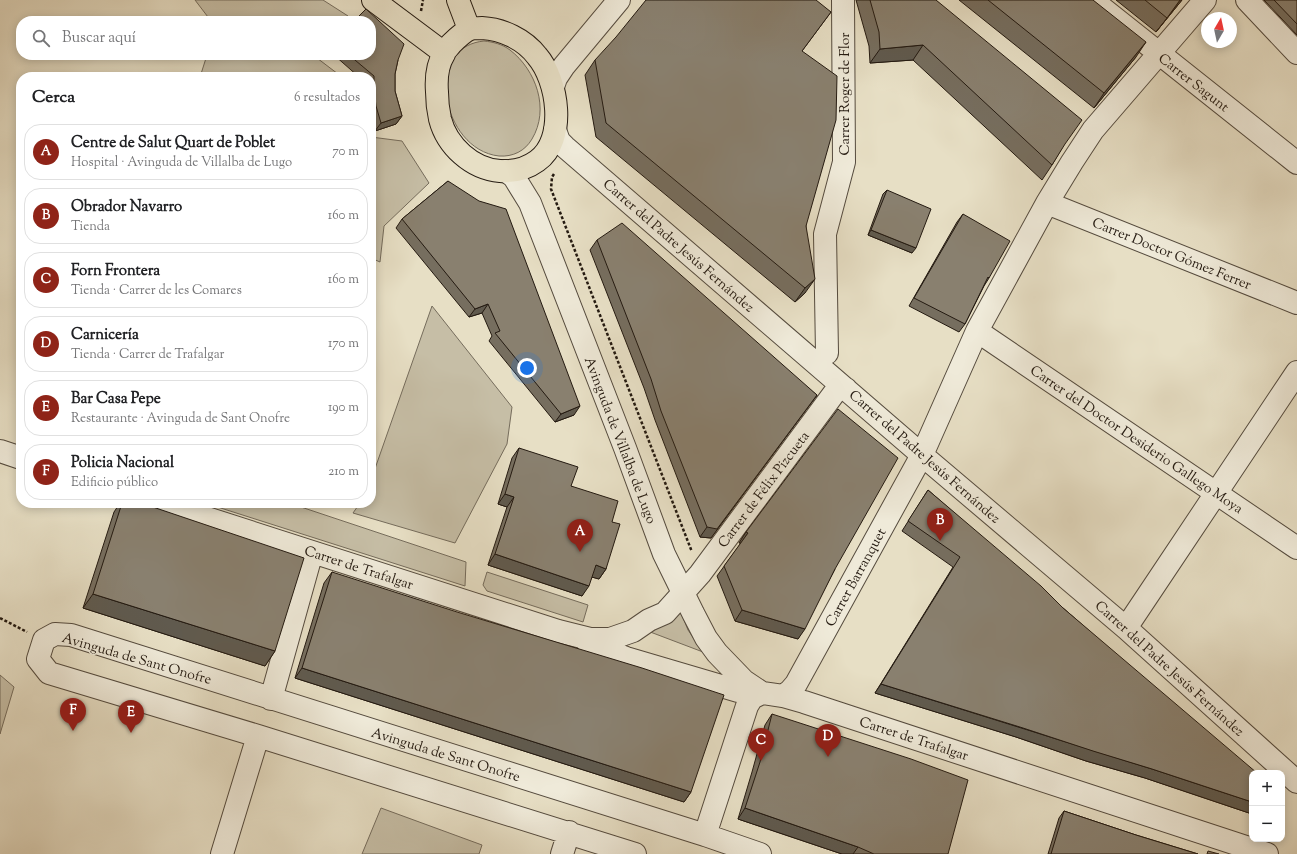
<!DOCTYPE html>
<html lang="es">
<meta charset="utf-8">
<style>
:root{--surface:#fff;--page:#f6f6f6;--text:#202124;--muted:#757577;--line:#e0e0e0;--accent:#8f2418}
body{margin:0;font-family:"Sorts Mill Goudy",serif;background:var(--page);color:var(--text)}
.controls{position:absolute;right:12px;bottom:12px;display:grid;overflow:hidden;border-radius:8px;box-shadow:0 2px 10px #0003}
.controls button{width:36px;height:36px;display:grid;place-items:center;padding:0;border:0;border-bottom:1px solid var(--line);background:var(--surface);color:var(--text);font:20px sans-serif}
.compass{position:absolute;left:1201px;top:12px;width:36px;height:36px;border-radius:50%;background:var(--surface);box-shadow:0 2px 10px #0003;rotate:9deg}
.you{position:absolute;left:527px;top:368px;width:14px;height:14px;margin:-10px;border:3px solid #fff;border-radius:50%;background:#1a73e8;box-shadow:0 0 0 6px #1a73e833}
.badge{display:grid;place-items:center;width:26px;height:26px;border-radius:50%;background:var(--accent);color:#fff;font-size:13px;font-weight:700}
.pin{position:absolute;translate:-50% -33px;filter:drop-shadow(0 1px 2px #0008)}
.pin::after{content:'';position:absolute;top:21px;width:14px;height:12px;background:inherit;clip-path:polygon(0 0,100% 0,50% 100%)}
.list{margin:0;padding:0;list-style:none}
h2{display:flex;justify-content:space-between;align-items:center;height:52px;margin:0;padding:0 16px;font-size:17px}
h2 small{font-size:13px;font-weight:400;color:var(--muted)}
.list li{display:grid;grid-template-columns:26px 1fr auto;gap:12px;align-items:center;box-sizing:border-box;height:56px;margin:0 8px 8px;padding:0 8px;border:1px solid var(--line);border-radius:16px}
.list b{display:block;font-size:15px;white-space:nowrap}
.list p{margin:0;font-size:13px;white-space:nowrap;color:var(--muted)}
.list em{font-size:13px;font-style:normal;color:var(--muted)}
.icon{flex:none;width:22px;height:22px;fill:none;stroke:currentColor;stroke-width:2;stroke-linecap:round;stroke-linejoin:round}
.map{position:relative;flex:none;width:1297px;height:854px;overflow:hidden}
.search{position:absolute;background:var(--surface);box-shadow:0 2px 10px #0003;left:16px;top:16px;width:360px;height:44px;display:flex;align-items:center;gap:10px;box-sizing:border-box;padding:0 14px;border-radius:16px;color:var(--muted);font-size:15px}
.panel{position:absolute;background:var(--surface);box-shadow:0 2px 10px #0003;left:16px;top:72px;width:360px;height:436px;border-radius:16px}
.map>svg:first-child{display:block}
.green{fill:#c6bea6;stroke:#756c5c}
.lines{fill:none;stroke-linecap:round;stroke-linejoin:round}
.minor-casing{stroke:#554b3e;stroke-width:24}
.major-casing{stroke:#241a11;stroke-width:24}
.path{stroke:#241a11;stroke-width:2.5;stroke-dasharray:3 2;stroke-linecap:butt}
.minor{stroke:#efead9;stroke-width:22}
.major{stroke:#e7dfc5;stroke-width:22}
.wall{fill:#766e5f;stroke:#241a11}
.shaded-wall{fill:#605a4e;stroke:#241a11}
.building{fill:#89806f;stroke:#241a11}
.labels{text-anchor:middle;stroke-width:3;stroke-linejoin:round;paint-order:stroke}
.street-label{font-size:14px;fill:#241a11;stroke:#efead9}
</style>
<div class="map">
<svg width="1297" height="854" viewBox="0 0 1297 854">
<rect width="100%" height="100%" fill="#e7dfc5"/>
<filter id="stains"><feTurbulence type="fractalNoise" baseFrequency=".005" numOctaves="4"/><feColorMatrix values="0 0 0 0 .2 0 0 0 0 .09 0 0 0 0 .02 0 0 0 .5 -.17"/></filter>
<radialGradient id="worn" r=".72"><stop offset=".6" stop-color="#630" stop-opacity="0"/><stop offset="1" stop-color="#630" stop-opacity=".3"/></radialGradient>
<path class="green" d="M195,0H323L348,16L343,21H211Z
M484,41C493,42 502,44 510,50C536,70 550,109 532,139C525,151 513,157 499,156C442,150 422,47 484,41Z
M207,55H313L342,77H200Z
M371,137L402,141L429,183L384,226L380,262L371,258Z
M432,306L512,407L507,444L455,543L353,513L360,503H371V480Z
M205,503H289L466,562L465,586Z
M487,572L588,605L583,622L487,591L483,585Z
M680,610L688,630L703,652L645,630Z
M0,675L14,687L0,734Z
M381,808L482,845L479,854H362Z"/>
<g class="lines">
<defs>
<path id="minor" d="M1092,0L1297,163
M1247,0L1297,53
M553,87L556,78L564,66L619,0
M555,130L559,141L565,147L922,455L1126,628L1297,782
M506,171L514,177L530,203L625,448L664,554L693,613L706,638L717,653L744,681L762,693
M1047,203L1297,303
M977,331L1297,548
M827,353L825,234L844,162L843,0
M0,451L21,458
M160,503L558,631L590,639H610L633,631L649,620L665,613L700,574L835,392L840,389H846
M1126,628L1297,372
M588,643L626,658L738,691L762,693L783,696L804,702L1267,854
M783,696L790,691L796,684L922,455L977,331L1047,203L1072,162L1093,130L1205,0
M271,699L312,552
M705,835L747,706L752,698L762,693
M222,854L258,736
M562,854L569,832
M635,854L258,736L49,673L38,659L44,640L55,634L71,635L705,835L760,854"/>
<path id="major" d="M373,0L444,53
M458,0L469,29
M482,28C502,29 524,39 537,56C558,80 567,140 537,161C526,169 514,172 500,171C472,169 447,146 440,119C438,110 437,101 437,92C436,79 437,65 444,54C445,50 449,47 451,44C456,39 463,32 470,29C473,28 478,28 482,28Z"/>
</defs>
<use href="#minor" class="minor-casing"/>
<use href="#major" class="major-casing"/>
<path class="path" d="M421,11L423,0
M554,174L552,177L551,189L692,552
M0,618L27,632"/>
<use href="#minor" class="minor"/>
<use href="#major" class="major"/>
</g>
<path class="wall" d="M856,0H936L1062,148L1052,165L1042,180L913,60L870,63L869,46Z
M959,0H1093L1136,57L1094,108Z
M1116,0H1182L1156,32Z
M1264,0H1297V35Z
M831,12L802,51L806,226L805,293L795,302L596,137L585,75L595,60Z
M334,55H371L398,60L395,74V91L402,116L396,124L375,131L371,117V77H359Z
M448,181L574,415L555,422L489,341L492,336L482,313L469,317L396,228L402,219Z
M887,190L912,253L868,235L883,194Z
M963,214L989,278L984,286L965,324L959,332L909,306L957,222Z
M597,240L817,395L711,538L700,537L655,420L644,388L590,250Z
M519,448L571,486L612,522L606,569L599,579L592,577L582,596L488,565L507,507L498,504L512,458Z
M928,490L1252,773V814L1145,778L1086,761L1016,737L875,693L953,567L902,531Z
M120,503H141L275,651L265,666L83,608L114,512Z
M746,532L835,569L798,639L735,621L717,576L741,543H739Z
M332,572L691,792L684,802L295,678L324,583Z
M772,714L948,854H842L738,819L752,772L765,725Z
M1064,811L1136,835L1198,854H1048L1059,818Z"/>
<path class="shaded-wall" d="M1180,0H1182L1156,32L1167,18Z
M1146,42L1136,57L1094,108L1104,93Z
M923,45L913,60L870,63L880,49Z
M402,116L396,124L375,131L381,123Z
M871,230L916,248L912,253L868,235Z
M815,279L805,293L795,302L805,288Z
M488,304L482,313L469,317L475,309Z
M817,395L711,538L700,537L707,527Z
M580,406L574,415L555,422L561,414Z
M505,494L514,497L507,507L498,504Z
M746,532L748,533L741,543H739Z
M495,554L589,586L582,596L488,565Z
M596,565L606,569L599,579L588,576Z
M93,594L275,651L265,666L83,608Z
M742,610L805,629L798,639L735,621Z
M302,668L691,792L684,802L295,678Z
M881,684L1152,769L1252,802V814L1145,778L1086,761L1016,737L875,693Z
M745,808L858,847L853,854H842L738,819Z"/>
<path class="building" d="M646,0H816L831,12L802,51L837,76L836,120L806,226L815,279L805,288L606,123L595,60L616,37Z
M870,0H936L1082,120L1065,144L1052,165L923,45L880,49L879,32Z
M988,0H1093L1146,42L1104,93Z
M1145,0H1180L1167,18Z
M1274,0H1297V24Z
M366,9L404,44L398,60L395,74V91L402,116L381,123L376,106L374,89V76L349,55H371V21H354Z
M448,181L479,201L506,209L580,406L561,414L495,333L500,331L488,304L475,309L402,219Z
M887,190L931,209L916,248L871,230Z
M963,214L1010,241L989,278L988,277L965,324L914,298Z
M622,223L817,395L717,529L707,527L661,411L651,379L597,240Z
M838,409L898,458L835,569L805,629L742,610L724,566L748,533L746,532Z
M519,448L578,467L571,486L618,501L612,522L620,524L606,569L596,565L589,586L495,554L514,497L505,494Z
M928,490L1041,586L1063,608L1257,773H1252V802L1152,769L1093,751L1023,728L881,684L960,557L908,521Z
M122,503H141L304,558L275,651L93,594Z
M332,572L457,612L642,668L724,695L691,792L302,668Z
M772,714L911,759L968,780L948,854H874L858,847L745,808L760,762Z
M1064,811L1136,835L1198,854H1051Z
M1208,851L1219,854H1207Z"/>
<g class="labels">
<g class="street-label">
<text transform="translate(1194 82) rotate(38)" y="5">Carrer Sagunt</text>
<text transform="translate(844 94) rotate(-90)" y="5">Carrer Roger de Flor</text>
<text transform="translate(679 245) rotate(41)" y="5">Carrer del Padre Jesús Fernández</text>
<text transform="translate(1172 253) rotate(22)" y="5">Carrer Doctor Gómez Ferrer</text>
<text transform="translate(1137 439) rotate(34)" y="5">Carrer del Doctor Desiderio Gallego Moya</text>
<text transform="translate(621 440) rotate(69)" y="5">Avinguda de Villalba de Lugo</text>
<text transform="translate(925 456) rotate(41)" y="5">Carrer del Padre Jesús Fernández</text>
<text transform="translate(763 489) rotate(-53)" y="5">Carrer de Félix Pizcueta</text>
<text transform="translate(359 567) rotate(18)" y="5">Carrer de Trafalgar</text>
<text transform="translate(855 577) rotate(-61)" y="5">Carrer Barranquet</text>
<text transform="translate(137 658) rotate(16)" y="5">Avinguda de Sant Onofre</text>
<text transform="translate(1170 668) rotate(42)" y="5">Carrer del Padre Jesús Fernández</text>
<text transform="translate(914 738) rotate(18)" y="5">Carrer de Trafalgar</text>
<text transform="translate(446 754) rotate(17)" y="5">Avinguda de Sant Onofre</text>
</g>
</g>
<rect width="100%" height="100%" filter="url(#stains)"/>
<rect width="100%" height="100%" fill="url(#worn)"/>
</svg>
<div class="controls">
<button>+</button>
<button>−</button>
</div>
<svg class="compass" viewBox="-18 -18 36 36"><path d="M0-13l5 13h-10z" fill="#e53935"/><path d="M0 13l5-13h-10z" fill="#757577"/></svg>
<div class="you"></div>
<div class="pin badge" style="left:580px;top:552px">A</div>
<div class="pin badge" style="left:940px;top:541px">B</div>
<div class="pin badge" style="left:761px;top:761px">C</div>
<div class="pin badge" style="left:828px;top:757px">D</div>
<div class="pin badge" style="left:131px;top:733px">E</div>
<div class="pin badge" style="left:73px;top:731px">F</div>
<div class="search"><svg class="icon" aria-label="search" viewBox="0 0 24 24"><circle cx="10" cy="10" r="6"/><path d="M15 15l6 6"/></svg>Buscar aquí</div>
<section class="panel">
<h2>Cerca<small>6 resultados</small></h2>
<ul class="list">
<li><span class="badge">A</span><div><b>Centre de Salut Quart de Poblet</b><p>Hospital · Avinguda de Villalba de Lugo</p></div><em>70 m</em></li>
<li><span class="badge">B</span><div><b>Obrador Navarro</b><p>Tienda</p></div><em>160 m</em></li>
<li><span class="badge">C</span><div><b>Forn Frontera</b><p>Tienda · Carrer de les Comares</p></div><em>160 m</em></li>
<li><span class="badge">D</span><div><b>Carnicería</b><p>Tienda · Carrer de Trafalgar</p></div><em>170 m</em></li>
<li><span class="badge">E</span><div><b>Bar Casa Pepe</b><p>Restaurante · Avinguda de Sant Onofre</p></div><em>190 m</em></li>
<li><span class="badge">F</span><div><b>Policia Nacional</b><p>Edificio público</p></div><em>210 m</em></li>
</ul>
</section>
</div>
